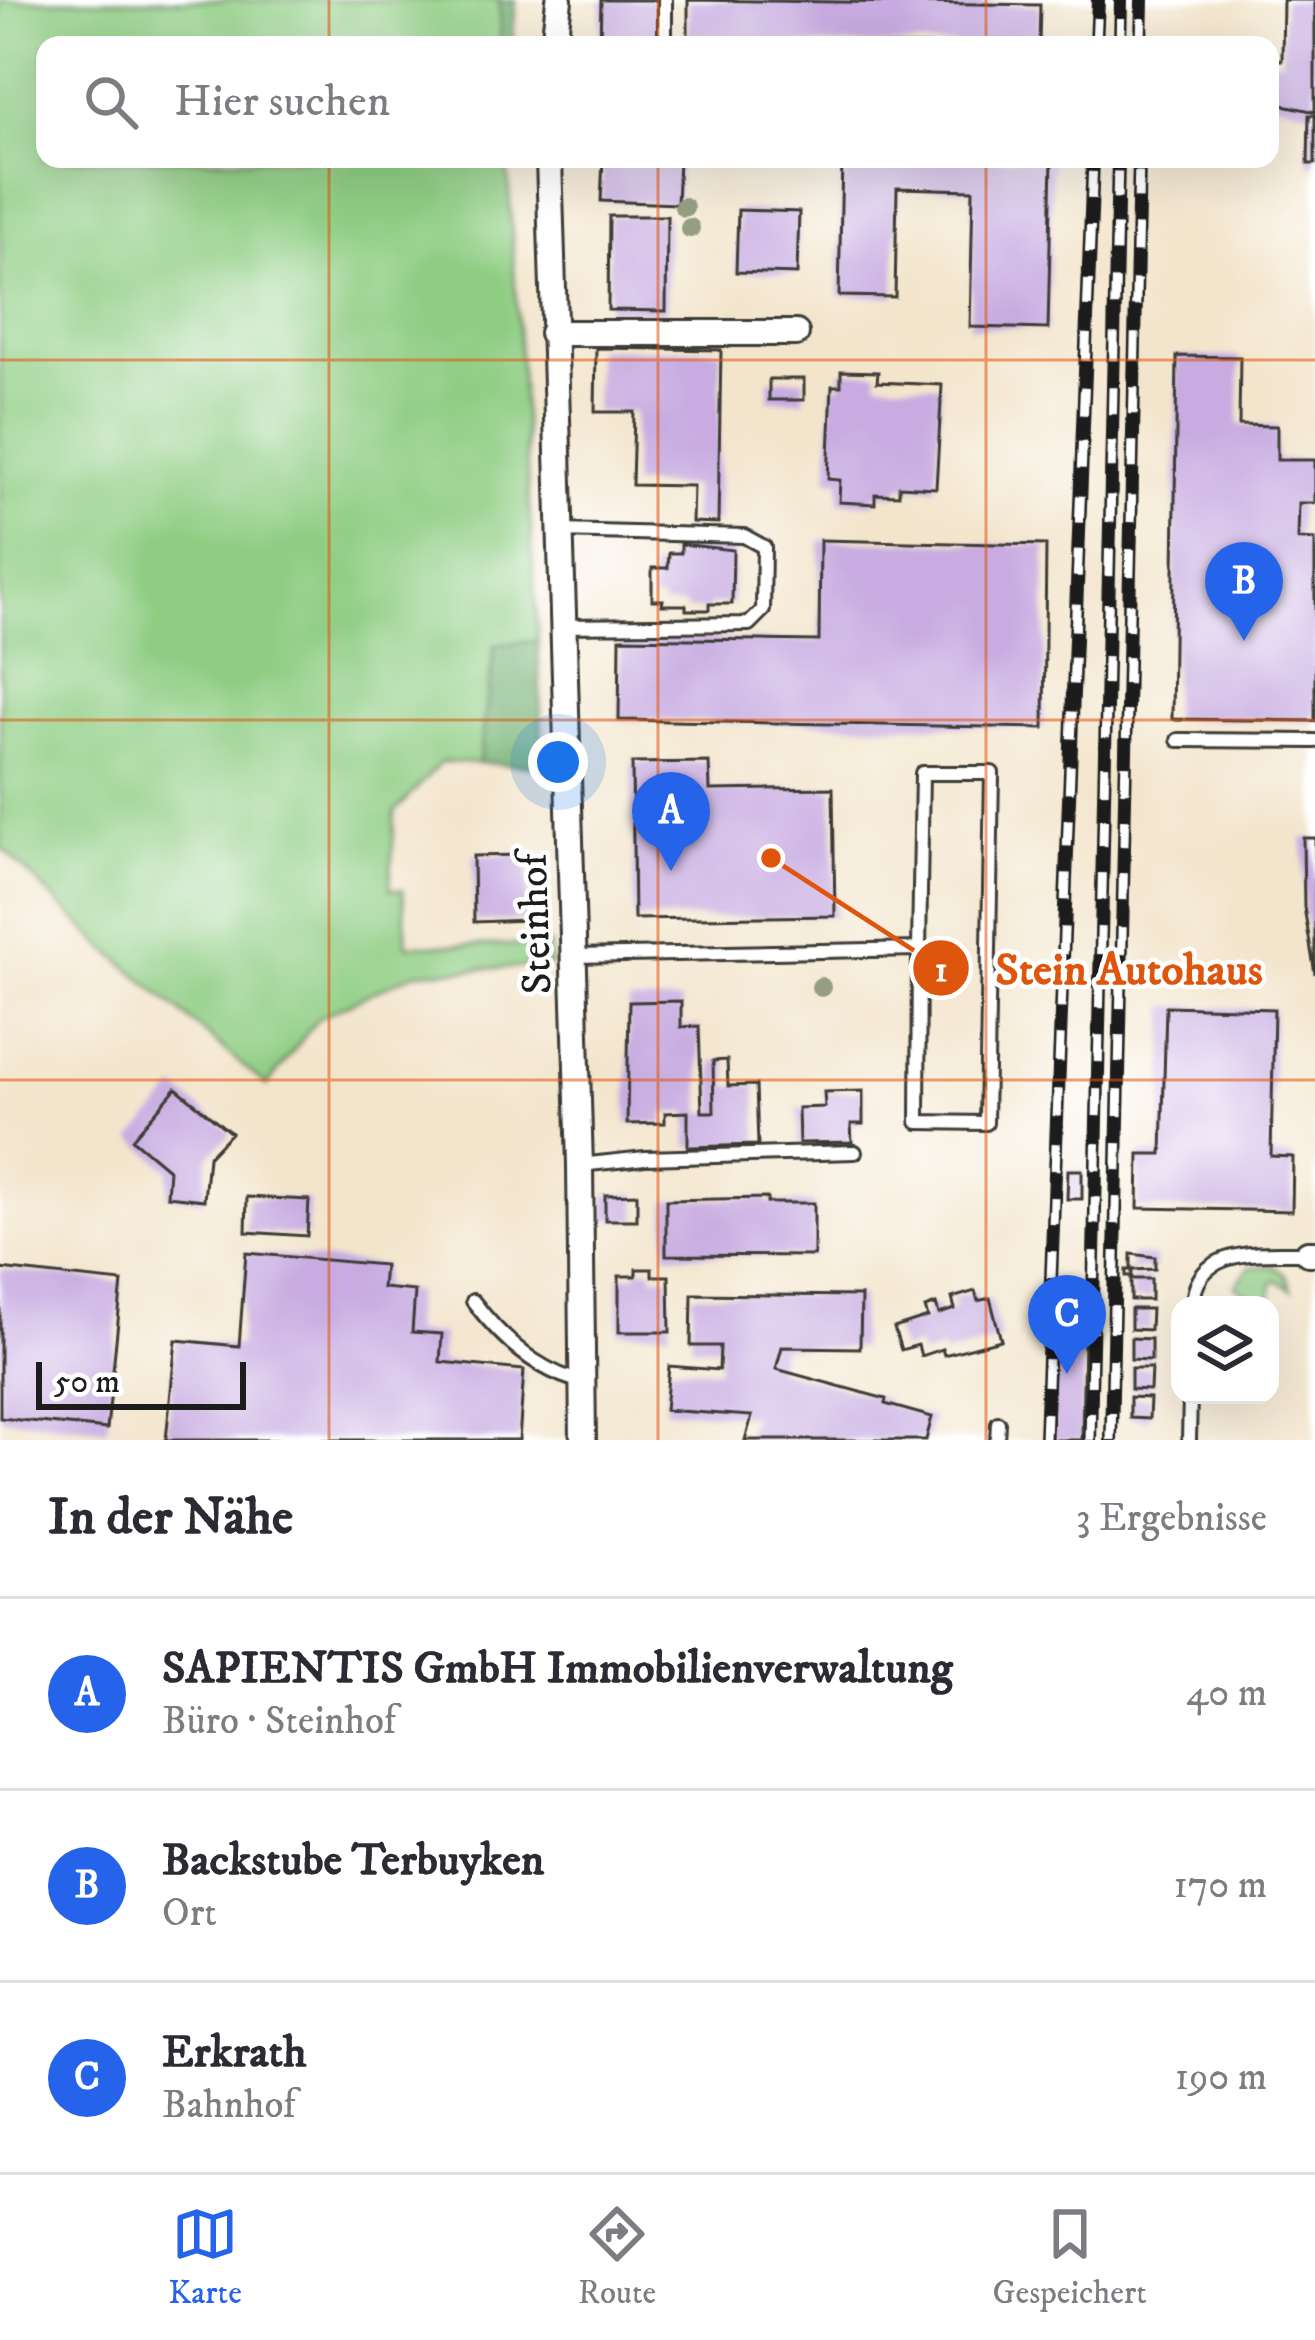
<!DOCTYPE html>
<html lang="de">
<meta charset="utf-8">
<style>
:root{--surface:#fff;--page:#f7f7f7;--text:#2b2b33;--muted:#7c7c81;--line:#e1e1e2;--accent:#2563eb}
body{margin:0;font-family:"IM FELL DW Pica",serif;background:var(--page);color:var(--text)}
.controls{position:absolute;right:36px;bottom:36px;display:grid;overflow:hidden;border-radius:24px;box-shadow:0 12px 48px #0002}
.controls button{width:108px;height:108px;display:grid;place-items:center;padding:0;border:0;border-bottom:3px solid var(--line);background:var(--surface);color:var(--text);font:60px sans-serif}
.scale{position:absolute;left:36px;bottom:30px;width:210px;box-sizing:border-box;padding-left:12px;border:6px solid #1c1c1c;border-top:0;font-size:33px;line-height:42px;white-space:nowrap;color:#1c1c1c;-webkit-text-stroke:9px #fff;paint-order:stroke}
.you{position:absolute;left:558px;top:762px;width:42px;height:42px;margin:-30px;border:9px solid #fff;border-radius:50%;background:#1a73e8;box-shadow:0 0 0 18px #1a73e833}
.badge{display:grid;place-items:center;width:78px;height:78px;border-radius:50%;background:var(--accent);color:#fff;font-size:39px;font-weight:700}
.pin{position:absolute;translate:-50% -99px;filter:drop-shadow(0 3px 6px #0008)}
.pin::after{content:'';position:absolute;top:63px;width:42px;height:36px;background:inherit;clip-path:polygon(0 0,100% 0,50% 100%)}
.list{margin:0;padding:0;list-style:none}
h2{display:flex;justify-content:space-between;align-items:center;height:156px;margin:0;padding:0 48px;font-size:51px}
h2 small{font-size:39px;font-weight:400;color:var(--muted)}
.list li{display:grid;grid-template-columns:78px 1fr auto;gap:36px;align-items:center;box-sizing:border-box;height:192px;padding:0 48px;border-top:3px solid var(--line)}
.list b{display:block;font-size:45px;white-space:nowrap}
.list p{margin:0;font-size:39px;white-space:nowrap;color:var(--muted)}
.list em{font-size:39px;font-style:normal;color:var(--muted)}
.icon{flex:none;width:66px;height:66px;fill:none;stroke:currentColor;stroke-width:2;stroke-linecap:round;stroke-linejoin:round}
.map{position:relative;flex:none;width:1315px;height:1440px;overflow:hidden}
.search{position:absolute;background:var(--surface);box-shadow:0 12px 48px #0002;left:36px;right:36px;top:36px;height:132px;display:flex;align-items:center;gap:30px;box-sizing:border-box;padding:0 42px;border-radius:24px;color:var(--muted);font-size:45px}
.sheet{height:732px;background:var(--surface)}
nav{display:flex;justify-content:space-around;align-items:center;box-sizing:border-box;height:168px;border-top:3px solid var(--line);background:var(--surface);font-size:33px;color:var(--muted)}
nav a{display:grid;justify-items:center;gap:6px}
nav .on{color:var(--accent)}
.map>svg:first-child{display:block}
.green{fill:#8fcd83;stroke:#567450;stroke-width:3}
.forest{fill:#73b071;stroke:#486646;stroke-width:3}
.building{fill:#c7abe1}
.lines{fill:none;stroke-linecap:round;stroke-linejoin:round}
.service-casing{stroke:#3c3a36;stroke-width:18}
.minor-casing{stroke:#3c3a36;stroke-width:30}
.service{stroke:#fff;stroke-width:12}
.minor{stroke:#fff;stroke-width:24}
.rail-casing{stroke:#1c1c1c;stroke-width:14}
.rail{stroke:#fff;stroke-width:9;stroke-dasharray:27;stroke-linecap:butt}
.tree{fill:#969e82}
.grid{fill:none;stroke:#de560d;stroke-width:3;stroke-opacity:0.55}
.labels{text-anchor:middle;stroke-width:9;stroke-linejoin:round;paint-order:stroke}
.street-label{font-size:42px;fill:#1c1c1c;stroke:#fff}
.leader{fill:none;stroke:#de560d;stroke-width:4.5}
.callout-dot{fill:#de560d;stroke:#fff;stroke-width:4.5}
.mark-label{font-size:36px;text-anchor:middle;font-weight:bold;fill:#fff}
.callout-label{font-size:45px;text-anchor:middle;font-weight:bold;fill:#de560d;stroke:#fff;stroke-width:9;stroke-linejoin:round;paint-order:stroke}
</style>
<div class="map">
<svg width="1315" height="1440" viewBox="0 0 1315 1440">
<rect width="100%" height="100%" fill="#fff"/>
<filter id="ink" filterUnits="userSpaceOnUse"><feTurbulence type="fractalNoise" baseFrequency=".00833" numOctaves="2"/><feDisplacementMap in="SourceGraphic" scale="24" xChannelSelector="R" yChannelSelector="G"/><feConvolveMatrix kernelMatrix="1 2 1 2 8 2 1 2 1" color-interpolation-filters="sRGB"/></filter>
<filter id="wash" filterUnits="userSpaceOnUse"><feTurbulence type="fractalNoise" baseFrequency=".004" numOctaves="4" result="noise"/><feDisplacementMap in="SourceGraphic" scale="48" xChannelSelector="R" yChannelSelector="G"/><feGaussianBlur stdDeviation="2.7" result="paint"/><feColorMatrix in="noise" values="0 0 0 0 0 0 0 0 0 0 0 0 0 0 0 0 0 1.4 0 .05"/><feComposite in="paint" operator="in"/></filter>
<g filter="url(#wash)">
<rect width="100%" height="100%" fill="#f3e5cc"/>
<path class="green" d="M0,0H499L501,45H45V159H507L538,641L494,646L479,763L441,762L395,812L390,889L403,890L407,945H550L551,966L417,972L318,1018L267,1086L95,939L0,846Z
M1273,1266L1286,1274L1292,1289L1276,1280L1272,1283L1270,1309V1305H1255V1299L1235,1286L1250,1267Z"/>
<path class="forest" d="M499,0H516L512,45H501Z
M538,641L543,766L479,763L495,645Z"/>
<g id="blocks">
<path class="building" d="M601,0H659L658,45H600Z
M688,0L1040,5L1039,45H688Z
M1283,0H1315V112L1270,102V60H1282Z
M1309,115H1315V164H1308Z
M603,159H679L677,204L601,201Z
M842,159H1052L1048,329L970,327L973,190L897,188L895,297L839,296Z
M738,210L799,212L797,274L736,272Z
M609,216H667L666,311L608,310Z
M596,348L721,350L718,523L692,522L693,486L632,485L634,412H595Z
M1177,356L1240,357L1239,425L1277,426V460H1315V503H1299L1298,539L1315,540V721L1172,719Z
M841,371L878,372L877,382L942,385L936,488L899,486V495L875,494V504L839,502L840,480L828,479L832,386H841Z
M769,379H804V400H769Z
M820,540L1046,545L1044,728L619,720L620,638L819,641Z
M681,544L733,550L732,604H709V610H686V605H662L663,600H652V568H668L669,553H681Z
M709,762L710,790L833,788L835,916L634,919L632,763Z
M1303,838H1315V974L1304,907Z
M527,855L528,920L474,922L473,856Z
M681,1001V1027L699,1026L702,1112H714L713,1061L727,1060L728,1086L756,1085L758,1145L688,1147V1112L665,1113V1123L627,1124L629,1002Z
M1166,1006L1274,1009L1271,1156L1293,1157L1292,1211L1138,1208L1139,1154H1162Z
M176,1088L231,1133L208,1157L204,1200L167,1196L169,1170L132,1139Z
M863,1091V1124H851L852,1142L799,1143L798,1108L825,1107L824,1092Z
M1068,1170H1082V1199H1067Z
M637,1194V1220H605V1195Z
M247,1197L309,1200L307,1236L246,1232Z
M767,1198V1203H814V1256L666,1255V1200Z
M246,1253L384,1265L382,1288L415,1291L412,1332L442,1334L440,1362L524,1370L519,1440H166L176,1340L239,1346Z
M1131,1254L1155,1257V1269L1132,1270V1276H1126V1270H1131Z
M0,1269L122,1282L107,1429L0,1418Z
M636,1269H652V1276H669L670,1332H619V1276H636Z
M1131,1279H1151V1300H1131Z
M975,1291L978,1301L990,1298L1001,1340L944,1355L942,1349L921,1356L918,1345L901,1350L894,1328L928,1317L925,1308L936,1304L939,1314L955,1309L952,1298Z
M692,1294L861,1296L860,1348L782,1347L776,1369L886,1399L885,1404L932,1417L926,1440H745L752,1416L665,1410L669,1366L719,1370L720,1346H691Z
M1131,1309H1151L1150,1330L1131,1329Z
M1053,1334L1084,1335L1082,1440H1051Z
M1131,1338L1151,1339V1360L1131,1359Z
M1131,1368H1151L1150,1390L1131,1389Z
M1130,1397L1150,1398L1149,1419L1130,1418Z"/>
</g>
</g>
<g filter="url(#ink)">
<use href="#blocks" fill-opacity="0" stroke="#3c3a36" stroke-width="3"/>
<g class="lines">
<defs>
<path id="service" d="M665,0V45
M560,531L744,536L764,547L763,610L749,624L562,626
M1178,740L1315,741
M574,956L919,949L918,1122L986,1123L992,773H922L919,949
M580,1165L645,1158L855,1152
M473,1301C501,1338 538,1372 583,1382
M1193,1305C1195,1244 1264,1254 1308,1253
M997,1440L998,1423
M1189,1440L1190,1395"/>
<path id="minor" d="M554,45L559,0
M549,159L580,1165L583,1440
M552,333H796
M1308,1253H1315"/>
</defs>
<use href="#service" class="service-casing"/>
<use href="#minor" class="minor-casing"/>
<use href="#service" class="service"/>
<use href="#minor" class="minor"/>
<defs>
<path id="rail" d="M1096,45L1098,0
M1120,45L1121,0
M1141,45L1142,0
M1045,1440L1093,159
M1090,1440L1118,159
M1111,1440L1139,159"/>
</defs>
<use href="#rail" class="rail-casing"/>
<use href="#rail" class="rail"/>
</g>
<g class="tree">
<circle cx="684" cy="207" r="10"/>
<circle cx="690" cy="228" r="10"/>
<circle cx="821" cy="987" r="10"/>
</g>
</g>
<path class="grid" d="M329,0V45M658,0V45M986,0V45M329,159V1440M658,159V1440M986,159V1440M0,360H1315M0,720H1315M0,1080H1315"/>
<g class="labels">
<g class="street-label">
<text transform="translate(533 924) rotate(-92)" y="15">Steinhof</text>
</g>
</g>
<path class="leader" d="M771 858L941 968"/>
<g class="callout-dot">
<circle cx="771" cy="858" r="12"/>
<circle cx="941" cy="968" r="30"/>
</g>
<g class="mark-label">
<text x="941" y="981">1</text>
</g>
<g class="callout-label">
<text x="1129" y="984">Stein Autohaus</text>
</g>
</svg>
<div class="controls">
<button><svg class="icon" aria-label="layers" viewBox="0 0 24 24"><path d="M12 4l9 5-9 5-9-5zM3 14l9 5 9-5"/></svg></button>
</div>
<div class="scale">50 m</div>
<div class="you"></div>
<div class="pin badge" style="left:671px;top:871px">A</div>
<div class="pin badge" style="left:1244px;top:641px">B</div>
<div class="pin badge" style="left:1067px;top:1374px">C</div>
<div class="search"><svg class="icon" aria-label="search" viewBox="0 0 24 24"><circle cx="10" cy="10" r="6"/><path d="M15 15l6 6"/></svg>Hier suchen</div>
</div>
<section class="sheet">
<h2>In der Nähe<small>3 Ergebnisse</small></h2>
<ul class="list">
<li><span class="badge">A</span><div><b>SAPIENTIS GmbH Immobilienverwaltung</b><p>Büro · Steinhof</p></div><em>40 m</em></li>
<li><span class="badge">B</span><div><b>Backstube Terbuyken</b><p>Ort</p></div><em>170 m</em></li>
<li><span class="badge">C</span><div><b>Erkrath</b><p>Bahnhof</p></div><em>190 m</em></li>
</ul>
</section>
<nav>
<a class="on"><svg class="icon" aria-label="map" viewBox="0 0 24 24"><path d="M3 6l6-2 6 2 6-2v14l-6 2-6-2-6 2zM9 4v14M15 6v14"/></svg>Karte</a>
<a><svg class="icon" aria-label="directions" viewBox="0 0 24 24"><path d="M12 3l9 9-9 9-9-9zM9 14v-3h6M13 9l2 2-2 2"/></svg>Route</a>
<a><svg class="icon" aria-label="saved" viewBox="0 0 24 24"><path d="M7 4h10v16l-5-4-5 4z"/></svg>Gespeichert</a>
</nav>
